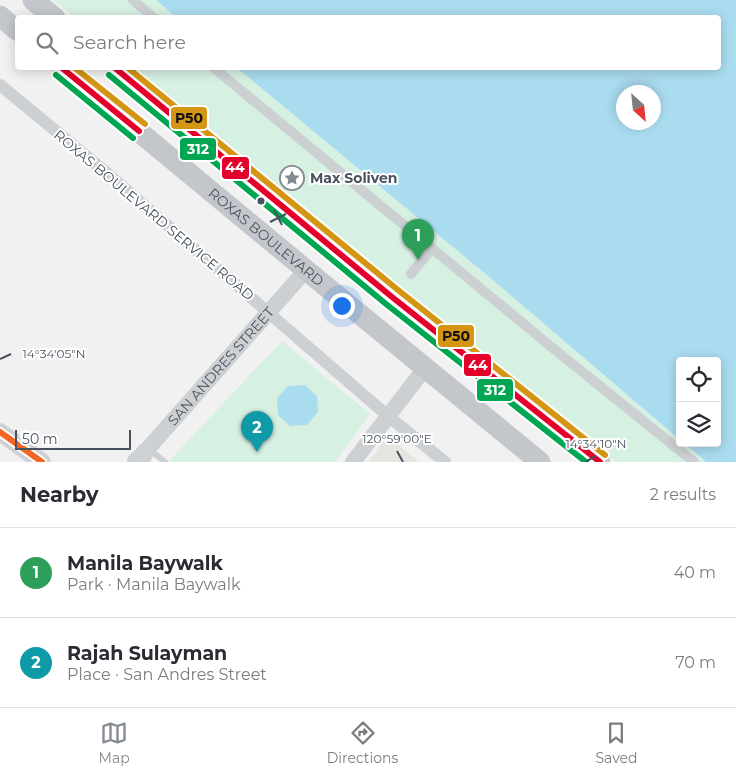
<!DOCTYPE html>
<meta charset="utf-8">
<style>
:root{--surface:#fff;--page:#f2f2f3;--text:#2b2b33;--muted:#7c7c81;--line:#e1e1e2;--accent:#848a91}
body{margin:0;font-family:Montserrat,sans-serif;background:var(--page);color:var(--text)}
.controls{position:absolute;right:15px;bottom:15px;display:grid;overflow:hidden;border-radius:5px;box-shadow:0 2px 12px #0003}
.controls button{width:45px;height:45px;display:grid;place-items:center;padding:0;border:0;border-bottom:1px solid var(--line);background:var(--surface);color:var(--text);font:25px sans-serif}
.compass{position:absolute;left:616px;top:85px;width:45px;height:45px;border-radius:50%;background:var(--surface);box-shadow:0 2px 12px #0003;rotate:153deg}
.scale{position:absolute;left:15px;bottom:12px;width:116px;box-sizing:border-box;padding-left:5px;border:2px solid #48525e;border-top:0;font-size:14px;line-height:18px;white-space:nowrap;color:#48525e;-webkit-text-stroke:4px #fff;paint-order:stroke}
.you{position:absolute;left:341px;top:305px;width:18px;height:18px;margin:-12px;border:4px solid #fff;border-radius:50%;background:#1a73e8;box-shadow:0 0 0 8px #1a73e833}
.badge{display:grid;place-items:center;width:32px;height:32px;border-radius:50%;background:var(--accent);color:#fff;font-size:16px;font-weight:700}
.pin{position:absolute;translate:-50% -41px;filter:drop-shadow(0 1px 2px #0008)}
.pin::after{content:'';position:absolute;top:26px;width:18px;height:15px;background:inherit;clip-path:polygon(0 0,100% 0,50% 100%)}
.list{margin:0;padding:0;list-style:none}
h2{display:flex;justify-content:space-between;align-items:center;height:65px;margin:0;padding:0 20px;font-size:21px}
h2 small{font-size:16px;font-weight:400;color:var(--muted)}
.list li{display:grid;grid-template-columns:32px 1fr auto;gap:15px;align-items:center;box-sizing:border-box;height:90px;padding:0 20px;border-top:1px solid var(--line)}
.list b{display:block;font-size:19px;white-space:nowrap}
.list p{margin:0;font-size:16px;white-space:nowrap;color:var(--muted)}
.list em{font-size:16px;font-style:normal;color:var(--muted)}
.icon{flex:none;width:28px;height:28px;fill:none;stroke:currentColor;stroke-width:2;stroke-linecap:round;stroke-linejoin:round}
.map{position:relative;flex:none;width:736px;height:462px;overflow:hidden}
.search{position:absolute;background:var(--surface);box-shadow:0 2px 12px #0003;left:15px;right:15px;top:15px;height:55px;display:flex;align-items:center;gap:12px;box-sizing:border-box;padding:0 18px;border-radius:5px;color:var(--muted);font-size:19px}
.sheet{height:245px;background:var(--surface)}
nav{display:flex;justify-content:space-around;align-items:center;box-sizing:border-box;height:70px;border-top:1px solid var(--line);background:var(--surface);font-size:14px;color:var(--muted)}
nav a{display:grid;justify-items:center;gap:2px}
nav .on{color:var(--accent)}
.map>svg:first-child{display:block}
.commercial{fill:#e6e5e0}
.green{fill:#d6f0e2}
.water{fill:#aadcef;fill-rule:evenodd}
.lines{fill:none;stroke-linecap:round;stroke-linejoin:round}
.service{stroke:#cdd0d2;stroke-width:6}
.pedestrian{stroke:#cdd0d2;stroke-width:10}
.minor{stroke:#cdd0d2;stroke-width:12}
.tertiary{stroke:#cdd0d2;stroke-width:16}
.secondary{stroke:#ced1d4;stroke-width:18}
.trunk{stroke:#c3c7cc;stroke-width:21}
.bus-1-casing{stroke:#fff;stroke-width:10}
.bus-2-casing{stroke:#fff;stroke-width:10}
.bus-3-casing{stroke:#fff;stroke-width:10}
.bus-4-casing{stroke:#fff;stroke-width:10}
.bus-1{stroke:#e4002b;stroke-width:6}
.bus-2{stroke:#00a651;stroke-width:6}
.bus-3{stroke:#d49513;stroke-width:6}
.bus-4{stroke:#f26522;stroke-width:6}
.ticks{fill:none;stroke:#48525e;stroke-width:2}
.bus-dot{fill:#48525e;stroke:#fff;stroke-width:2}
.labels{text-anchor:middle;stroke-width:4;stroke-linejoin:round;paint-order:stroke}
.poi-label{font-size:14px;font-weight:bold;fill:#48525e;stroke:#fff;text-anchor:start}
.street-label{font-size:14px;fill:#48525e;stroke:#fff}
.ticks-label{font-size:12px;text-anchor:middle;fill:#48525e;stroke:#fff;stroke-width:4;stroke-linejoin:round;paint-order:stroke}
.line-badge{stroke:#fff;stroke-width:2}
.badge-label{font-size:14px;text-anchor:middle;font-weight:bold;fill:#fff}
.pale-badge-label{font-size:14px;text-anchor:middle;font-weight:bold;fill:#111}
</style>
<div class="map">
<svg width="736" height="462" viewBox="0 0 736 462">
<rect width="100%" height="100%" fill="#f2f1f1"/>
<path class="commercial" d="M388,436L419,462H368Z"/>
<path class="green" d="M53,0H156L177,17H74Z
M134,68H237L494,281L680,440V443H684L706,462H616L462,336L340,240Z
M282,341L370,414L335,462H168Z"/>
<path class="water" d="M156,0H736V462H706L684,443H717V361H680V440L494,281L237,68H718V18H177ZM624,92H654V122H624Z
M305,385L317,396L318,412L307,425L290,426L278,415L277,398L288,386Z"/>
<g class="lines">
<path class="service" d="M149,449L165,462"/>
<path class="pedestrian" d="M133,0L154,18
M214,68L549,345L694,462
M411,274L432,248"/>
<path class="minor" d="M0,85L108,174L388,416L445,462"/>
<g class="tertiary">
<path id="s1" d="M135,461L145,452L306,270"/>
<path d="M353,462L425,368"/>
</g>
<path class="secondary" d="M0,432L42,462
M140,462L145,452"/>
<g class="trunk">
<path d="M33,0L55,18"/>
<path d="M0,16L18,31"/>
<path id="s2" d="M62,68L306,270L540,462"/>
<path d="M115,68L392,297L600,462"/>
</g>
<defs>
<path id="bus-1" d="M62,68L139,131
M115,68L392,297L600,462"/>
<path id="bus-2" d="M56,75L133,138
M109,75L386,304L586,462"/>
<path id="bus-3" d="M75,68L145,124
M128,68L398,290L605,455"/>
<path id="bus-4" d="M0,432L42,462"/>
</defs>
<use href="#bus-1" class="bus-1-casing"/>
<use href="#bus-2" class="bus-2-casing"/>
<use href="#bus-3" class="bus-3-casing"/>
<use href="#bus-4" class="bus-4-casing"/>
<use href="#bus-1" class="bus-1"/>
<use href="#bus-2" class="bus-2"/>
<use href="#bus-3" class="bus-3"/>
<use href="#bus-4" class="bus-4"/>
</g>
<path class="ticks" d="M274,210L282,225M270,222L286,214M0,359L11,354M397,451L403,462M585,462L596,456"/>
<defs>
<symbol id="sight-ring" viewBox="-11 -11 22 22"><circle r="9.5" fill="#fff" stroke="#848a91" stroke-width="1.5"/><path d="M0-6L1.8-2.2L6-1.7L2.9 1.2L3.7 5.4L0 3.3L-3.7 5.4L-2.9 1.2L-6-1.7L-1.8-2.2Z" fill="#848a91"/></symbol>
</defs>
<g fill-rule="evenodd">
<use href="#sight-ring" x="278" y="164" width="28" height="28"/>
</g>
<circle class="bus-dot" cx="261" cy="201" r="4.5"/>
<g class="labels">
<g class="poi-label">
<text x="310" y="183">Max Soliven</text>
</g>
<g class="street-label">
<text transform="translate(154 215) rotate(40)" y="5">ROXAS BOULEVARD SERVICE ROAD</text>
<text dy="5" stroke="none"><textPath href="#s2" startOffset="265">ROXAS BOULEVARD</textPath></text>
<text dy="5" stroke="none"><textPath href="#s1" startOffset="128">SAN ANDRES STREET</textPath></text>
</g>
</g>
<g class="ticks-label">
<text x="54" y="358">14°34'05"N</text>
<text x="397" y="443">120°59'00"E</text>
<text x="596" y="448">14°34'10"N</text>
</g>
<g class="line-badge">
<rect x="170" y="106" width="38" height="24" rx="5" fill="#d49513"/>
<rect x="179" y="137" width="38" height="24" rx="5" fill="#00a651"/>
<rect x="221" y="156" width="29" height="24" rx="5" fill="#e4002b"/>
<rect x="437" y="324" width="38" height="24" rx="5" fill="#d49513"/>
<rect x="463" y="353" width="29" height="24" rx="5" fill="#e4002b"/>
<rect x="476" y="378" width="38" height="24" rx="5" fill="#00a651"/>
</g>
<g class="badge-label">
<text x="198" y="154">312</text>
<text x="235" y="172">44</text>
<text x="478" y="370">44</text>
<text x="495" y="395">312</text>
</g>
<g class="pale-badge-label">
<text x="189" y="123">P50</text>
<text x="456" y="341">P50</text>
</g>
</svg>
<div class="controls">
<button><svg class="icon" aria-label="locate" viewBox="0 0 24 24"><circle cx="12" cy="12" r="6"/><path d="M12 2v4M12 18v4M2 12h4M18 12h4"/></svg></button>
<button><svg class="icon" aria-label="layers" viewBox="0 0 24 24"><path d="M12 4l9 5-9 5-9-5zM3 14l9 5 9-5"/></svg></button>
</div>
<svg class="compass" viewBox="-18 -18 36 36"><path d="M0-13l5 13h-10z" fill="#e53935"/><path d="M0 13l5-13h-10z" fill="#7c7c81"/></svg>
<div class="scale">50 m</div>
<div class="you"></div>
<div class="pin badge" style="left:418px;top:260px;background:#2e9e5b">1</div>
<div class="pin badge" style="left:257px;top:452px;background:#0f9aa8">2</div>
<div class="search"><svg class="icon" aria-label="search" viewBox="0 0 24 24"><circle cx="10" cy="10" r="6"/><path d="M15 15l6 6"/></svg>Search here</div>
</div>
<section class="sheet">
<h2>Nearby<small>2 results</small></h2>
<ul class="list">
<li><span class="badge" style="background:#2e9e5b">1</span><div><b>Manila Baywalk</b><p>Park · Manila Baywalk</p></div><em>40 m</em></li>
<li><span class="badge" style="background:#0f9aa8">2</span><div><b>Rajah Sulayman</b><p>Place · San Andres Street</p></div><em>70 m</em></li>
</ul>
</section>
<nav>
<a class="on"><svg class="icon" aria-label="map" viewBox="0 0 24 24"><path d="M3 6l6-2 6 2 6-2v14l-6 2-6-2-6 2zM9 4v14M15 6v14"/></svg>Map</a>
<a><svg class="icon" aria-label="directions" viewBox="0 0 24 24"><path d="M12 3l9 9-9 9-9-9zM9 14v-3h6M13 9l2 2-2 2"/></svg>Directions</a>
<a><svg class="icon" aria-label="saved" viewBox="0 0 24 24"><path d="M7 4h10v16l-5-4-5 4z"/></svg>Saved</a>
</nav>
